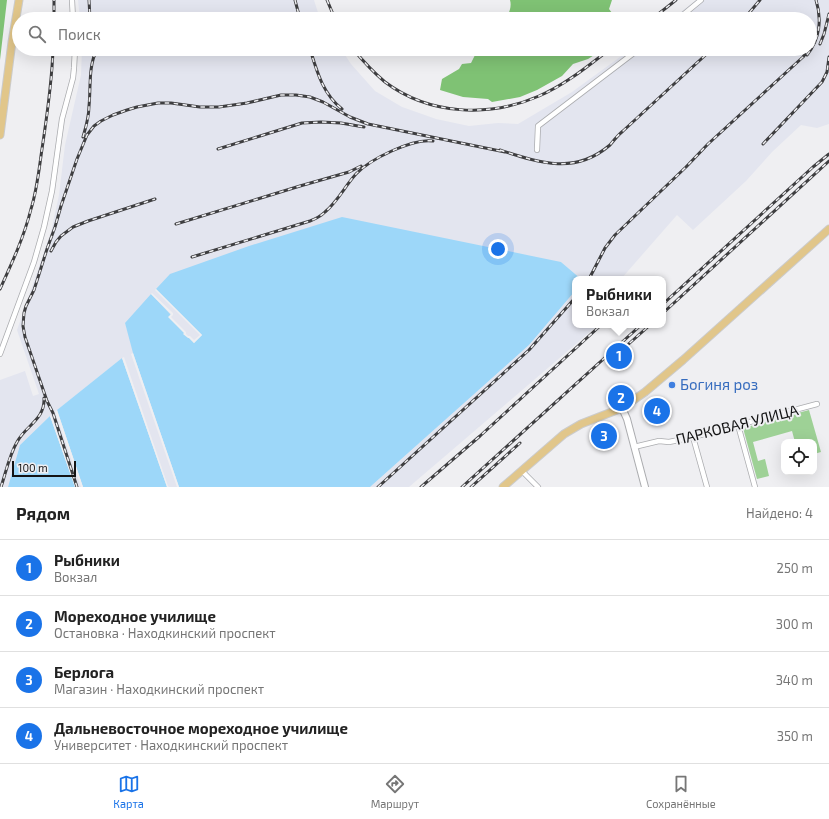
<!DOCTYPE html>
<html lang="ru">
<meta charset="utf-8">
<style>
:root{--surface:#fff;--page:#f2f2f2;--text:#222;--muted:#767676;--line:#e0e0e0;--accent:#1a73e8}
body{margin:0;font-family:"Exo 2",sans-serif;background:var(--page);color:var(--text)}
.controls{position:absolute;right:12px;bottom:12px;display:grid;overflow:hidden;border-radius:8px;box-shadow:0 4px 16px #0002}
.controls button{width:36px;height:36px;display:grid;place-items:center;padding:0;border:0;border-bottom:1px solid var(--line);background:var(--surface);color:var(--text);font:20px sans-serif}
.scale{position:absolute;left:12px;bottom:10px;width:64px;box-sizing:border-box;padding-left:4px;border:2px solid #131314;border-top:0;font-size:11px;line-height:14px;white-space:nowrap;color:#131314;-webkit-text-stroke:3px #efeff2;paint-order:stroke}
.you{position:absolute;left:498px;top:249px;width:14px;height:14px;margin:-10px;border:3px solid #fff;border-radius:50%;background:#1a73e8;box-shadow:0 0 0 6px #1a73e833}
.badge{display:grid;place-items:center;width:26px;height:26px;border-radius:50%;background:var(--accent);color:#fff;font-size:13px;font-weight:700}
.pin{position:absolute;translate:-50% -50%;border:2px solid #fff;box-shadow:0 1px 4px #0006}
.popup{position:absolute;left:572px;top:276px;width:94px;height:52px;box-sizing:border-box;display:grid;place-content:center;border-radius:8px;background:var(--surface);filter:drop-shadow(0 1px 3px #0005);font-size:13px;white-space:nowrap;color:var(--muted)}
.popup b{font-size:15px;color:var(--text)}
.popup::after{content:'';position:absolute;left:50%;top:100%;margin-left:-8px;border:8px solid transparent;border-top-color:var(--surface)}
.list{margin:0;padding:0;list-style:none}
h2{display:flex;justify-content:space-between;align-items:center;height:52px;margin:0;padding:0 16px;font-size:17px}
h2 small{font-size:13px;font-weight:400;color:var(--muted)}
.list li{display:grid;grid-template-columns:26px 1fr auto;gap:12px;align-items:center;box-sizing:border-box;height:56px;padding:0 16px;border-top:1px solid var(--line)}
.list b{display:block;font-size:15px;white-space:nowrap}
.list p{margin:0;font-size:13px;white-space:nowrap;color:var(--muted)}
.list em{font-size:13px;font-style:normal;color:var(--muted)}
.icon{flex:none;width:22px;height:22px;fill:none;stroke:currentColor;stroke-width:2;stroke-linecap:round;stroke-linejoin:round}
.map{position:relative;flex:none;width:829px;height:487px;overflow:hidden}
.search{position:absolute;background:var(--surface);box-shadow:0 4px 16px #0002;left:12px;right:12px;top:12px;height:44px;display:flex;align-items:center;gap:10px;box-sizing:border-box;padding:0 14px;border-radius:22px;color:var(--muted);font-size:15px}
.sheet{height:276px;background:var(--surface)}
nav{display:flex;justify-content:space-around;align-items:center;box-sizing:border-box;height:56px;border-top:1px solid var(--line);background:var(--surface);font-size:11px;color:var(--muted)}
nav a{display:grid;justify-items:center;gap:2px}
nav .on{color:var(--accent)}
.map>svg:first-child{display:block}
.built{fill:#e3e5ef}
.green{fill:#9ed196}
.forest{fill:#7fc274}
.water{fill:#9dd7f9}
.pier{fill:#efeff2}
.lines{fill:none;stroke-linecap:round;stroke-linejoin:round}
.minor-casing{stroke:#abacaf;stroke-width:6}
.secondary-casing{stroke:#abacaf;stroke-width:8}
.primary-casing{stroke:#cbcbcb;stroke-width:9}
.minor{stroke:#fff;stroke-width:4.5}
.secondary{stroke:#fff;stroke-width:6}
.primary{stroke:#e1c68a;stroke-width:7}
.rail-casing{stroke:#3e3e40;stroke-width:3}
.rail{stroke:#efeff2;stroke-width:1.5;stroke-dasharray:4.5;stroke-linecap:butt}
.shop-dot{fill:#3f7fe0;stroke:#efeff2;stroke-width:1.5}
.labels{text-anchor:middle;stroke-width:4;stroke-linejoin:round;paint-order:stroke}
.shop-label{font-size:15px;fill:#366cbe;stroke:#efeff2;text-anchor:start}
.street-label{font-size:15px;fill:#131314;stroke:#efeff2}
</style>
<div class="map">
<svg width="829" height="487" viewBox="0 0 829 487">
<rect width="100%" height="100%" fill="#efeff2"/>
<path class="built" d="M78,0H314L320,19H80Z
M696,0H829V124L817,128L801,125L772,152L746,181L693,230L677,215L621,279H581L561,262L202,335L194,343L125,323L179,487H167L122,358L57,410L83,487H75L50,416L20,445L8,487H0V380L25,371L33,396L39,394L17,330L51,232L59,195L65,145L81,75L82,49H341L351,64L375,91L402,107L436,119L469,126L498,123L518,124L572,92L631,49H810V19H672Z
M575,291V325H598L409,487H370L529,345Z"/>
<path class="green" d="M809,410L821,452L814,454V442H795L792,431L753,442L758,461L765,459L769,476L757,479L743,428Z"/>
<path class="forest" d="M0,0H7L0,60Z
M510,0H612L609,9L616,18L506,19C509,13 512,7 510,0Z
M478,49H602V50L588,59L573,64L562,76L537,90L520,97L492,102L488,99L463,97L440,90L442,79L459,69L462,64L471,63Z"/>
<path class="water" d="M342,217L561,262L581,279H575V291L529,345L370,487H179L133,353L125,323L151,294L171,315L169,317L194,343L202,335L156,289L170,274L249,246Z
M122,358L167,487H83L57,410Z
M50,416L75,487H8L20,445Z"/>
<path class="pier" d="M156,289L202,335L194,343L189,338H188L183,334L184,333L168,317L171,314L151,294L152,293L173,313V315L171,317L186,332V334L188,336H190L194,340L200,335L155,290Z
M133,353L179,487H177L131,354Z
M124,357L168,486L169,487H167L122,358Z
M57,410L83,487H81L55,412Z
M51,415L76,486L77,487H75L50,416Z"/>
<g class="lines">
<defs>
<path id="minor" d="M72,0L73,19
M678,19L701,0
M537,150L538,126L639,49
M0,354L34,262L44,227L52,191L62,119L73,78L74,68L75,49
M738,425L755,487
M693,437L707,487
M634,447L659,441L669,442L693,437L817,404
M521,470L538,487"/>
<path id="secondary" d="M622,408L627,419L645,487"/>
<path id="primary" d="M0,135L12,42L19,0
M503,487L564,434L581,424L622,408L645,392L683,360L829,229"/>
</defs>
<use href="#minor" class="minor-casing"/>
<use href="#secondary" class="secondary-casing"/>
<use href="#primary" class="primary-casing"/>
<use href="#minor" class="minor"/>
<use href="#secondary" class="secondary"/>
<use href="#primary" class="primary"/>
<defs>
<path id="rail" d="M89,0L90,19
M295,0L300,19
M327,0L335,19
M54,19V0
M652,19L676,0
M744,19L760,0
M820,44L824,34L829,14
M310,49C317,72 323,94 342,109
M353,49C363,61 373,72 385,82C429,115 489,118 539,96C565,85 588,66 610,49
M807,55C820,39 822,19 816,0
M83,137C86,127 89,117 89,106C91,87 88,67 97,49
M763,144L822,82L827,72L829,57
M218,149L302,123L321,122L341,123L364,127
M500,150C540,163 575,175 610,145C614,140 618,135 623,131L712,49
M176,224L300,186L349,172L361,166
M51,251L56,242L61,236L73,227L88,221L155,199
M192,257L310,221C315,219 321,216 325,212C338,201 345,186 356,174C370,159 413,138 433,141
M589,279L605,248L615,235L686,167L708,144L803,57L809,49
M0,289C12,263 24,237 31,209C37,190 39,169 42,149C47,116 52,82 53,49
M663,304L813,167L829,154
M663,313L829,161
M623,349L650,325
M1,487C6,472 9,456 17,442C26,425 45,420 44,398
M77,487L53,413L47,401L25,337L23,326L24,313L26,306L34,290L47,249L55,227L61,206L77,159L87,135L94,126L101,121L113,115L127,110L137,107L158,103H171L200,107H219L247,103L281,95H296L310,97L323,102L350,117L368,124L505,152
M378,487L529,350L575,298
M421,487L480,436L601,325
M462,487L641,325
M471,487L520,443"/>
</defs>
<use href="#rail" class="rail-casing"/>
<use href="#rail" class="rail"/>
</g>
<circle class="shop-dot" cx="672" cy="385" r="4"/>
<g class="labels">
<g class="shop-label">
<text x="680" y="390">Богиня роз</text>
</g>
<g class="street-label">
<text transform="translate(737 425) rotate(-14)" y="5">ПАРКОВАЯ УЛИЦА</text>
</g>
</g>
</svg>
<div class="controls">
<button><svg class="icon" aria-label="locate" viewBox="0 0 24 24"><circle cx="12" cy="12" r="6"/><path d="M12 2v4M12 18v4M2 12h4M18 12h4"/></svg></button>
</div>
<div class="scale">100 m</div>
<div class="you"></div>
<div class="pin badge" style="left:619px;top:356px">1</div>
<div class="popup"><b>Рыбники</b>Вокзал</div>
<div class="pin badge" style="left:621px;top:398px">2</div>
<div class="pin badge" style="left:604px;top:436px">3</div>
<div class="pin badge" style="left:657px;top:411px">4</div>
<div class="search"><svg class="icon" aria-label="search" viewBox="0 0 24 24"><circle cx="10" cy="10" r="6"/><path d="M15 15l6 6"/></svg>Поиск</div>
</div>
<section class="sheet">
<h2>Рядом<small>Найдено: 4</small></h2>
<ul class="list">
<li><span class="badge">1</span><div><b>Рыбники</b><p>Вокзал</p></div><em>250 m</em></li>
<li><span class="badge">2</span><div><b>Мореходное училище</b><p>Остановка · Находкинский проспект</p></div><em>300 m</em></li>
<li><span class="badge">3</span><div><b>Берлога</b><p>Магазин · Находкинский проспект</p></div><em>340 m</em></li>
<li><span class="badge">4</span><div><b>Дальневосточное мореходное училище</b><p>Университет · Находкинский проспект</p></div><em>350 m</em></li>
</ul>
</section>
<nav>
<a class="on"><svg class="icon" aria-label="map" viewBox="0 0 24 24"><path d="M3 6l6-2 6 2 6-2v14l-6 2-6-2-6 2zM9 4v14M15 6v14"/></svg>Карта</a>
<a><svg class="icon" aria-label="directions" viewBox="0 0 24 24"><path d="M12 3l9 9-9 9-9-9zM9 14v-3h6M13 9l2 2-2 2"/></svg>Маршрут</a>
<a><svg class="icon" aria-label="saved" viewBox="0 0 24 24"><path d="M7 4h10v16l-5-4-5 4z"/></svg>Сохранённые</a>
</nav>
